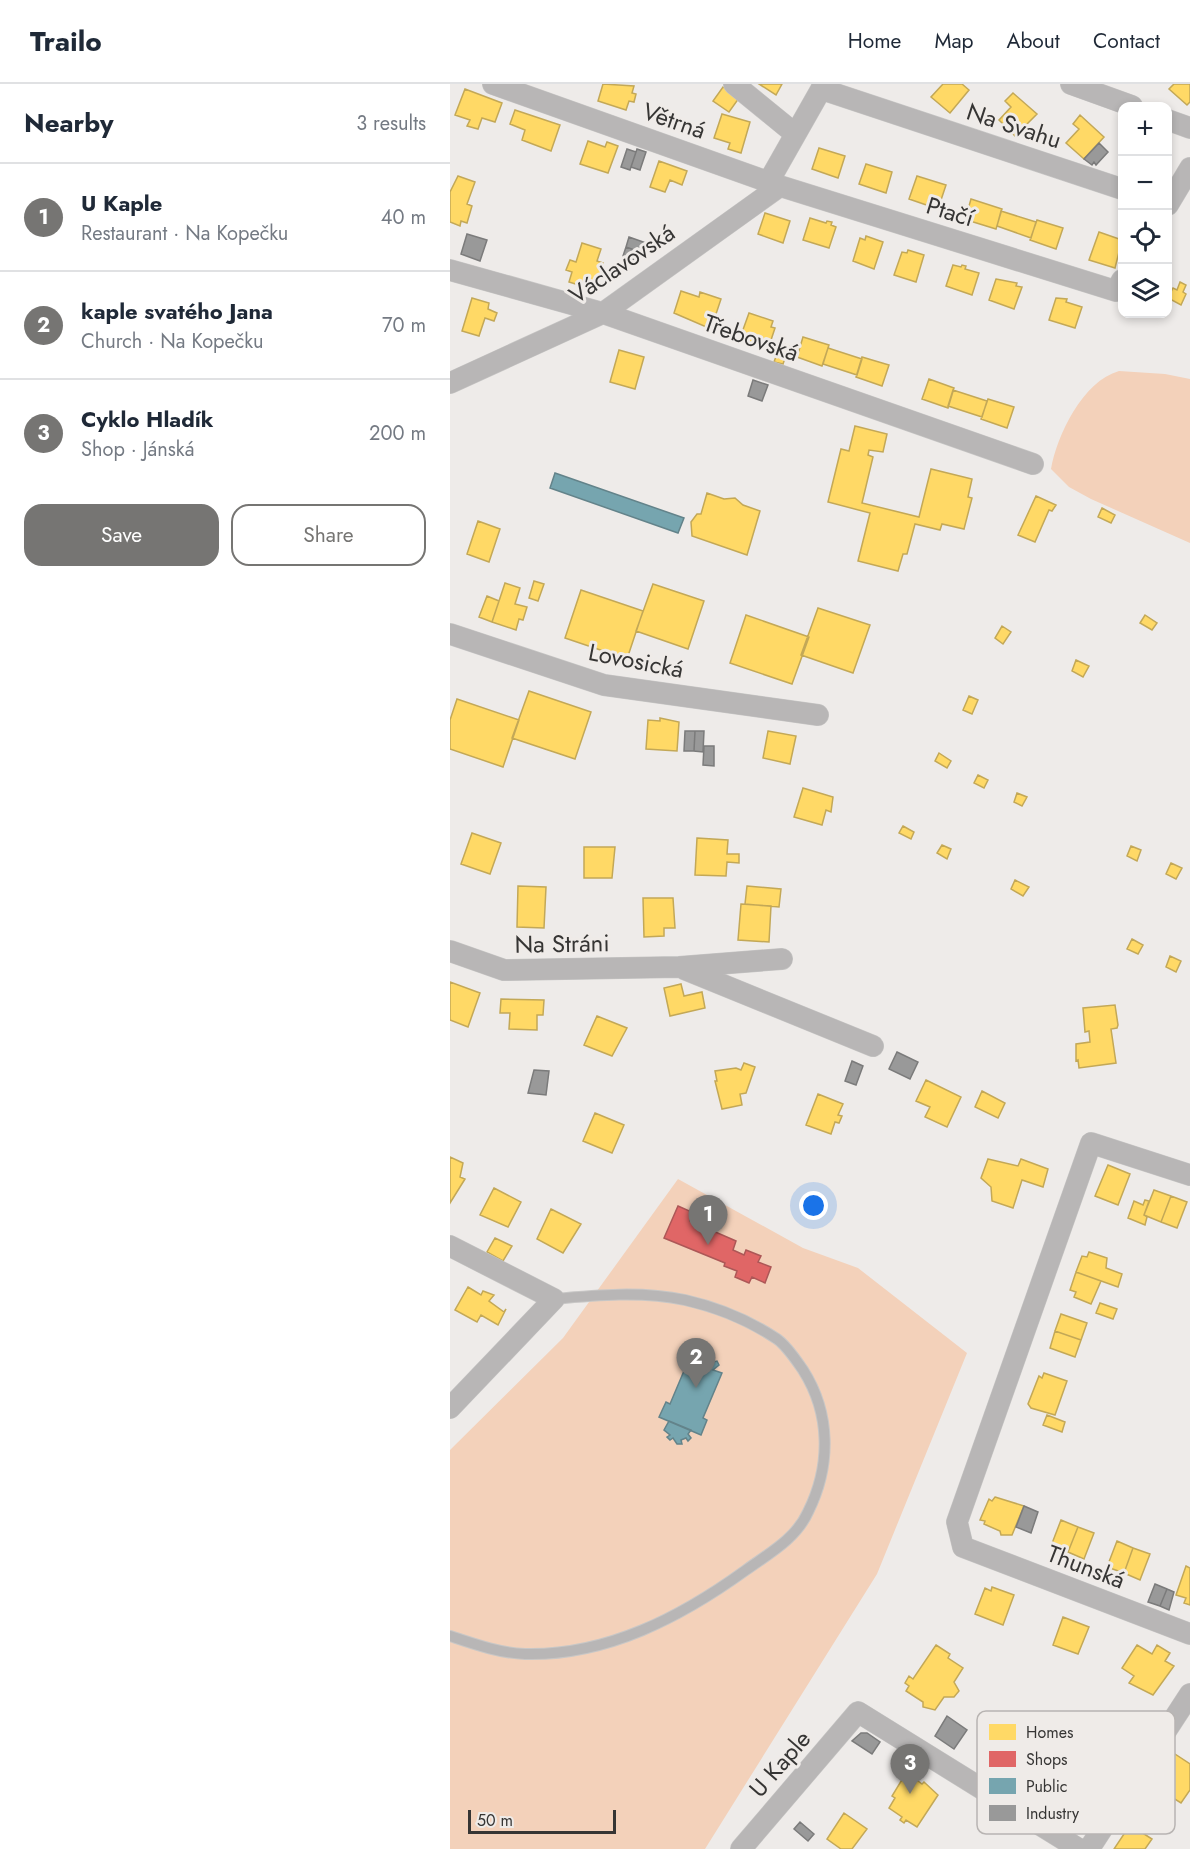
<!DOCTYPE html>
<meta charset="utf-8">
<style>
:root{--surface:#fff;--page:#f2f2f3;--text:#1f2937;--muted:#747a83;--line:#e0e1e3;--accent:#767573}
body{margin:0;font-family:Jost,sans-serif;background:var(--page);color:var(--text)}
.controls{position:absolute;right:18px;top:18px;display:grid;overflow:hidden;border-radius:12px;box-shadow:0 3px 9px #0003}
.controls button{width:54px;height:54px;display:grid;place-items:center;padding:0;border:0;border-bottom:2px solid var(--line);background:var(--surface);color:var(--text);font:30px sans-serif}
.scale{position:absolute;left:18px;bottom:15px;width:148px;box-sizing:border-box;padding-left:6px;border:3px solid #363534;border-top:0;font-size:16px;line-height:21px;white-space:nowrap;color:#363534;-webkit-text-stroke:4px #efebe8;paint-order:stroke}
.you{position:absolute;left:364px;top:1122px;width:21px;height:21px;margin:-15px;border:4px solid #fff;border-radius:50%;background:#1a73e8;box-shadow:0 0 0 9px #1a73e833}
.badge{display:grid;place-items:center;width:39px;height:39px;border-radius:50%;background:var(--accent);color:#fff;font-size:20px;font-weight:700}
.pin{position:absolute;translate:-50% -50px;filter:drop-shadow(0 2px 3px #0008)}
.pin::after{content:'';position:absolute;top:32px;width:21px;height:18px;background:inherit;clip-path:polygon(0 0,100% 0,50% 100%)}
.list{margin:0;padding:0;list-style:none}
h2{display:flex;justify-content:space-between;align-items:center;height:78px;margin:0;padding:0 24px;font-size:26px}
h2 small{font-size:20px;font-weight:400;color:var(--muted)}
.list li{display:grid;grid-template-columns:39px 1fr auto;gap:18px;align-items:center;box-sizing:border-box;height:108px;padding:0 24px;border-top:2px solid var(--line)}
.list b{display:block;font-size:22px;white-space:nowrap}
.list p{margin:0;font-size:20px;white-space:nowrap;color:var(--muted)}
.list em{font-size:20px;font-style:normal;color:var(--muted)}
.actions{display:flex;gap:12px;padding:18px 24px}
.actions a{flex:1;padding:14px 0;border:2px solid var(--accent);border-radius:18px;text-align:center;font-size:21px;color:var(--accent)}
.actions .main{background:var(--accent);color:#fff}
.icon{flex:none;width:33px;height:33px;fill:none;stroke:currentColor;stroke-width:2;stroke-linecap:round;stroke-linejoin:round}
.map{position:relative;flex:none;width:740px;height:1765px;overflow:hidden}
header{display:flex;align-items:center;gap:36px;box-sizing:border-box;height:84px;padding:0 30px;background:var(--surface);border-bottom:2px solid var(--line)}
header strong{font-size:28px}
nav{display:flex;gap:33px;margin-inline-start:auto;font-size:21px}
main{display:flex}
aside{flex:1;background:var(--surface)}
.map>svg:first-child{display:block}
.green{fill:#f3d1ba}
.homes{fill:#ffd966;stroke:#c3a857;stroke-width:1.5}
.shops{fill:#e06666;stroke:#ad5757;stroke-width:1.5}
.public{fill:#76a5af;stroke:#63838a;stroke-width:1.5}
.industry{fill:#999;stroke:#7b7b7b;stroke-width:1.5}
.lines{fill:none;stroke-linecap:round;stroke-linejoin:round}
.lane-casing{stroke:#c8c7c6;stroke-width:12}
.street-casing{stroke:#c8c7c6;stroke-width:22}
.lane{stroke:#b8b6b6;stroke-width:10}
.street{stroke:#b8b6b6;stroke-width:21}
.labels{text-anchor:middle;stroke-width:6;stroke-linejoin:round;paint-order:stroke}
.street-label{font-size:24px;fill:#363534;stroke:#efebe8}
.key{fill:#efebe8;stroke:#b8b4b2;stroke-width:1.5}
.key-label{font-size:16px;fill:#363534}
</style>
<header>
<strong>Trailo</strong>
<nav><a>Home</a><a>Map</a><a>About</a><a>Contact</a></nav>
</header>
<main>
<aside>
<h2>Nearby<small>3 results</small></h2>
<ul class="list">
<li><span class="badge">1</span><div><b>U Kaple</b><p>Restaurant · Na Kopečku</p></div><em>40 m</em></li>
<li><span class="badge">2</span><div><b>kaple svatého Jana</b><p>Church · Na Kopečku</p></div><em>70 m</em></li>
<li><span class="badge">3</span><div><b>Cyklo Hladík</b><p>Shop · Jánská</p></div><em>200 m</em></li>
</ul>
<div class="actions"><a class="main">Save</a><a>Share</a></div>
</aside>
<div class="map">
<svg width="740" height="1765" viewBox="0 0 740 1765">
<rect width="100%" height="100%" fill="#eeebe9"/>
<path class="green" d="M669,287L715,290L740,295V459L641,415L619,403L601,385C607,351 633,297 669,287Z
M228,1095L353,1164L408,1184L517,1269L427,1490L255,1765H0V1366L113,1254Z"/>
<path class="homes" d="M153,0L184,2L182,9L186,10L184,18L179,17L176,26L148,17Z
M309,0H332L326,11Z
M493,0H512L519,6L500,29L481,13Z
M724,0H740V18L737,21L719,5Z
M273,3L289,14L279,28L263,17Z
M15,5L52,19L45,38L32,34L28,45L17,42L20,36L5,31Z
M563,9L587,30L565,52L549,36L561,23L555,17Z
M65,26L110,41L101,67L72,56L75,46L60,40Z
M272,30L300,38L291,69L278,65L280,59L264,54Z
M630,31L654,53L634,75L616,59L629,45L623,40Z
M138,57L155,63L157,58L168,62L158,89L130,80Z
M369,64L395,72L388,94L362,85Z
M209,77L237,87L232,101L220,96L215,108L200,103Z
M416,80L442,88L436,109L409,100Z
M8,92L25,98L17,120L22,122L17,139L11,137L10,142L0,138V108Z
M467,92L496,101L488,125L459,115Z
M521,115L552,125L546,145L520,137L522,131L517,129Z
M551,127L586,138L581,154L547,142Z
M315,129L340,137L333,159L308,150Z
M360,134L376,139L377,137L382,138L381,141L386,143L379,164L353,156Z
M587,136L613,144L606,165L580,156Z
M649,148L672,156L665,184L639,176Z
M416,152L433,158L424,185L403,177L410,154L415,156Z
M132,159L151,165L147,177L153,179L151,187L155,188L153,193L149,192L145,206L119,198L122,188L116,186L120,176L126,178Z
M458,166L474,171L466,198L444,191L452,168L457,169Z
M503,181L511,183L512,181L516,182L515,185L529,189L522,211L496,202Z
M546,195L567,199L566,202L572,203L564,225L539,216Z
M730,198L736,201L733,208L736,210L731,221L718,214L723,204L727,206Z
M231,207L249,213L250,208L271,215L261,245L224,229Z
M22,214L39,219L38,225L47,229L44,237L35,234L29,252L12,247Z
M606,214L617,215L616,218L632,223L625,244L599,236Z
M299,229L323,237L321,243L325,244L321,256L317,255L315,263L290,254Z
M353,253L379,261L372,282L347,273Z
M331,259L339,262L333,280L324,278Z
M378,264L412,275L407,291L373,280Z
M169,266L194,273L185,305L160,298Z
M412,273L439,281L432,302L406,293Z
M479,295L504,304L498,324L472,315Z
M503,306L537,317L532,333L498,322Z
M538,315L564,323L557,344L531,335Z
M405,342L437,350L433,368L419,366L418,371L423,373L412,419L469,433L481,385L522,395L518,413L522,414L514,445L492,440L490,446L465,440L457,470H453L448,487L408,477L420,429L378,418L391,365L399,367Z
M257,409L274,415L285,414L293,421L310,427L297,471L242,452L241,438L247,430H251Z
M586,412L606,421L602,427L599,426L585,458L568,451Z
M652,424L665,431L661,439L648,433Z
M28,437L50,445L39,478L17,470Z
M84,497L94,500L88,517L79,514Z
M55,499L70,504L65,520L77,523L73,536L69,535L66,546L42,538Z
M203,500L254,517L238,565L186,547Z
M131,506L193,527L177,575L115,554Z
M37,512L49,517L42,538L29,533Z
M368,524L420,541L403,589L351,571Z
M296,531L359,553L342,600L280,579Z
M695,531L707,539L702,546L690,539Z
M552,542L561,548L553,560L545,554Z
M626,576L639,582L633,593L622,587Z
M79,607L141,628L125,675L62,654Z
M519,612L528,616L522,630L513,626Z
M7,615L69,636L53,683L0,665V636Z
M210,634L229,638L227,667L196,665L198,636L210,637Z
M318,647L346,652L340,680L313,674Z
M489,669L501,677L497,684L485,677Z
M528,691L538,696L534,704L524,699Z
M353,704L383,713L381,728L376,726L372,741L344,733Z
M567,709L577,713L572,722L564,718Z
M453,742L464,748L461,755L449,749Z
M22,749L51,759L40,790L11,780Z
M247,754L278,756L277,770H289V779L277,778L276,792L245,791Z
M492,761L501,765L497,775L487,769Z
M681,762L691,766L687,777L677,772Z
M134,763H165L162,794H134Z
M721,779L732,784L726,795L716,790Z
M565,796L579,803L573,812L561,805Z
M68,802L96,803L94,844L67,843Z
M297,802L331,805L329,823L295,820Z
M193,814H223L225,844H214V852L194,853Z
M291,820L321,822L319,858L288,856Z
M682,855L693,861L688,870L677,865Z
M720,872L731,877L726,888L716,883Z
M0,898L30,909L18,943L0,936Z
M231,900L234,912L252,908L255,924L220,932L214,904Z
M51,915L94,916L93,931H87V946L59,945L60,929H50Z
M665,921L668,941L667,944L661,945L666,979L629,984L628,976L626,977V960L640,958L639,947L635,948L633,924Z
M147,932L177,944L162,972L134,961Z
M294,979L305,983L296,1009L290,1010L292,1021L272,1025L265,997H267L265,987L286,984L291,986Z
M476,996L511,1013L497,1043L475,1033L480,1023L466,1017Z
M532,1007L555,1019L548,1034L525,1023Z
M368,1010L393,1020L388,1031L392,1032L389,1039L385,1038L381,1050L356,1041Z
M145,1029L174,1041L162,1069L133,1057Z
M0,1073L13,1079L10,1093L15,1095L0,1119Z
M538,1075L568,1082L571,1075L598,1085L593,1103L572,1096L563,1124L542,1117L541,1103L531,1094Z
M658,1081L680,1090L668,1121L645,1112Z
M44,1104L71,1118L58,1143L30,1131Z
M704,1106L721,1112L711,1138L694,1131Z
M721,1112L737,1118L727,1144L711,1138Z
M695,1116L699,1117L694,1131L697,1133L695,1141L678,1134L684,1117L693,1121Z
M101,1125L131,1140L113,1169L87,1155Z
M45,1154L62,1162L53,1177L37,1168Z
M639,1168L657,1174L656,1184L672,1190L668,1203L626,1188L632,1172L637,1173Z
M626,1188L651,1197L641,1220L624,1213L626,1208L620,1206Z
M18,1203L31,1211L33,1207L44,1211L39,1217L54,1228L56,1225L48,1241L31,1231L27,1238L5,1226Z
M650,1219L667,1225L663,1235L646,1229Z
M611,1230L637,1239L631,1256L605,1247Z
M605,1247L631,1256L625,1273L600,1264Z
M594,1289L617,1297L605,1331L581,1324L578,1320L589,1292L592,1294Z
M597,1331L615,1338L612,1348L593,1341Z
M545,1413L574,1422L562,1451H551L550,1447L534,1440L535,1437L530,1436L539,1415L542,1417Z
M611,1436L628,1443L618,1468L601,1462Z
M628,1443L644,1449L634,1475L618,1468Z
M667,1457L683,1464L674,1489L657,1483Z
M683,1464L700,1470L690,1496L674,1489Z
M736,1482L740,1484V1521L734,1519L736,1514L726,1511Z
M542,1503L564,1511L553,1541L525,1530L535,1504L541,1507Z
M613,1533L639,1543L628,1570L603,1561Z
M486,1561L500,1570L498,1574L513,1584L504,1598L509,1607L504,1613H494L485,1626L473,1623V1618L456,1607L459,1602L455,1599L459,1592L463,1595Z
M687,1561L702,1570L707,1561L720,1569L715,1577L724,1582L703,1611L679,1599L684,1592L672,1584Z
M725,1670L740,1680V1706L731,1719L704,1702Z
M453,1694L461,1699L464,1694L472,1700L474,1698L488,1711L467,1743L456,1736L454,1739L450,1736L452,1733L439,1724L445,1714L442,1712Z
M394,1729L417,1745L402,1765H391L377,1755Z
M680,1741L702,1755L695,1765H664Z"/>
<path class="shops" d="M228,1122L244,1129L240,1137L286,1157L283,1166L294,1171L296,1166L311,1172L308,1178L321,1183L315,1199L302,1193L299,1199L285,1193L287,1187L274,1182L275,1179L214,1154Z"/>
<path class="public" d="M105,389L234,434L228,449L100,404Z
M252,1270L253,1274L263,1278L267,1277L269,1281L263,1286L272,1289L253,1334L257,1336L251,1351L209,1333L216,1318L220,1320L239,1275L248,1279L247,1272Z
M219,1337L241,1346L238,1350L241,1354L238,1357L236,1354L231,1356L232,1360H227L223,1354L220,1356L217,1353L220,1351L214,1346Z"/>
<path class="industry" d="M649,59L658,68L646,81L644,78L642,81L634,75Z
M177,65L186,68L180,86L171,83Z
M187,65L196,68L190,86L181,83Z
M17,150L37,156L30,177L11,170Z
M179,153L196,159L193,169L176,163Z
M176,163L193,169L189,178L173,172Z
M303,296L318,301L312,317L298,312Z
M235,647H245L244,667H234Z
M245,647H254L253,668L244,667Z
M254,662H264V682L253,681Z
M447,968L468,978L460,995L439,985Z
M402,977L413,982L406,1001L395,997Z
M84,986L99,987L96,1011L78,1009Z
M574,1422L588,1428L581,1449L566,1443Z
M705,1500L717,1505L710,1522L698,1518Z
M717,1505L724,1508L719,1526L710,1522Z
M497,1632L517,1646L504,1665L485,1652Z
M411,1649H417L430,1658L422,1670L402,1657Z
M350,1738L364,1750L358,1757L344,1745Z"/>
<g class="lines">
<defs>
<path id="lane" d="M0,1552C24,1560 49,1569 75,1570C157,1572 231,1533 296,1486C318,1470 346,1455 358,1428C381,1382 381,1330 353,1286C346,1276 337,1262 327,1255C300,1237 266,1223 235,1216C192,1207 147,1211 104,1215"/>
<path id="street" d="M43,0L330,102L666,207L672,196
M284,0L344,49
M621,0L682,22
M371,5L672,105
M718,36L740,44
M319,97L374,0
M718,121L740,84
M0,186L153,229L583,380
M0,299L153,229L330,102
M0,550L154,601L368,631
M0,867L54,886L229,883L332,875
M234,885L423,962
M740,1091L641,1059L507,1438L513,1463L740,1550
M0,1162L104,1215L0,1324
M291,1765L408,1628L629,1765
M639,1765L740,1610"/>
</defs>
<use href="#lane" class="lane-casing"/>
<use href="#street" class="street-casing"/>
<use href="#lane" class="lane"/>
<use href="#street" class="street"/>
</g>
<g class="labels">
<g class="street-label">
<text transform="translate(224 37) rotate(19)" y="8">Větrná</text>
<text transform="translate(564 42) rotate(18)" y="8">Na Svahu</text>
<text transform="translate(500 128) rotate(17)" y="8">Ptačí</text>
<text transform="translate(172 180) rotate(-34)" y="8">Václavovská</text>
<text transform="translate(301 254) rotate(19)" y="8">Třebovská</text>
<text transform="translate(186 577) rotate(11)" y="8">Lovosická</text>
<text transform="translate(112 860) rotate(-1)" y="8">Na Stráni</text>
<text transform="translate(636 1483) rotate(21)" y="8">Thunská</text>
<text transform="translate(330 1680) rotate(-49)" y="8">U Kaple</text>
</g>
</g>
<rect x="527" y="1627" width="198" height="123" rx="9" class="key"/>
<rect x="539" y="1640" width="27" height="16" fill="#ffd966"/>
<rect x="539" y="1667" width="27" height="16" fill="#e06666"/>
<rect x="539" y="1694" width="27" height="16" fill="#76a5af"/>
<rect x="539" y="1721" width="27" height="16" fill="#999"/>
<g class="key-label">
<text x="576" y="1654">Homes</text>
<text x="576" y="1681">Shops</text>
<text x="576" y="1708">Public</text>
<text x="576" y="1735">Industry</text>
</g>
</svg>
<div class="controls">
<button>+</button>
<button>−</button>
<button><svg class="icon" aria-label="locate" viewBox="0 0 24 24"><circle cx="12" cy="12" r="6"/><path d="M12 2v4M12 18v4M2 12h4M18 12h4"/></svg></button>
<button><svg class="icon" aria-label="layers" viewBox="0 0 24 24"><path d="M12 4l9 5-9 5-9-5zM3 14l9 5 9-5"/></svg></button>
</div>
<div class="scale">50 m</div>
<div class="you"></div>
<div class="pin badge" style="left:258px;top:1161px">1</div>
<div class="pin badge" style="left:246px;top:1304px">2</div>
<div class="pin badge" style="left:460px;top:1710px">3</div>
</div>
</main>
